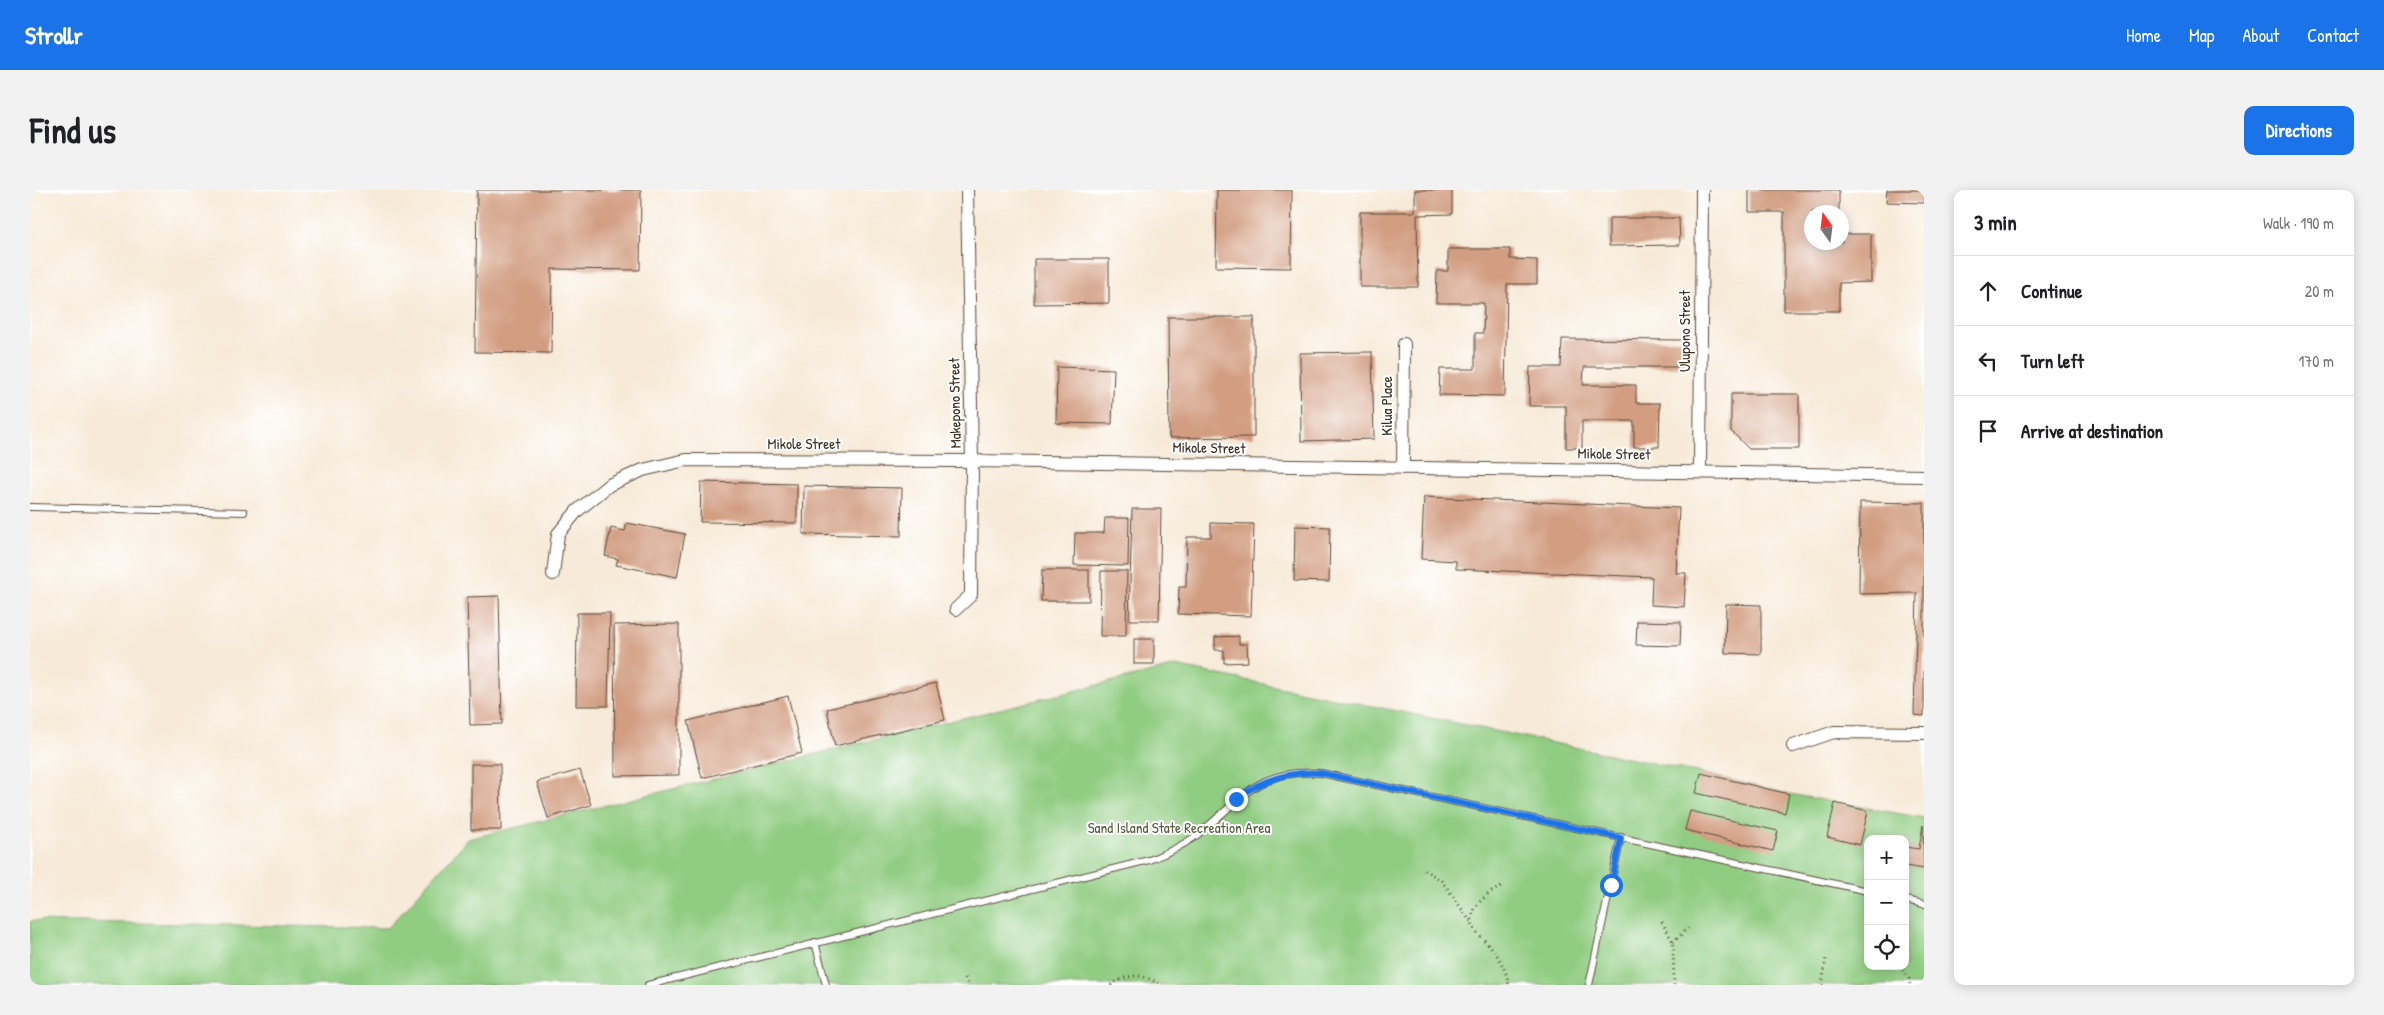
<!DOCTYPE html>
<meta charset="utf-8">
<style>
:root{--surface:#fff;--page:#f2f2f2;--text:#202124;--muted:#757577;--line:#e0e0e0;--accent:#1a73e8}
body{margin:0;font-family:"Patrick Hand",sans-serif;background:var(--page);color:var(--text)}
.controls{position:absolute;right:15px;bottom:15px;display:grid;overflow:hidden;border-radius:10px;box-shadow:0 2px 12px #0003}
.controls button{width:45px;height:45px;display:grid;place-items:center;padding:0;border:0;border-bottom:1px solid var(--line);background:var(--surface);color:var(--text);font:25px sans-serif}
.compass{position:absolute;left:1774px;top:15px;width:45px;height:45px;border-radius:50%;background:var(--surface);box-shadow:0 2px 12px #0003;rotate:346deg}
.stop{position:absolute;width:15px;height:15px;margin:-11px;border:4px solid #1a73e8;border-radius:50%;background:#fff}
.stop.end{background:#1a73e8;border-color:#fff;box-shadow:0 1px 5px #0008}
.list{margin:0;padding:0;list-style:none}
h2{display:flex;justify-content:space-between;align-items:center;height:65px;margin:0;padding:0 20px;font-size:21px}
h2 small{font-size:16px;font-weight:400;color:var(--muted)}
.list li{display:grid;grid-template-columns:32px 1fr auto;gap:15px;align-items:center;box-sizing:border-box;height:70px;padding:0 20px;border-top:1px solid var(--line)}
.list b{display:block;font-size:19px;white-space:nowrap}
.list em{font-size:16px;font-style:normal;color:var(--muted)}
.icon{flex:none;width:28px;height:28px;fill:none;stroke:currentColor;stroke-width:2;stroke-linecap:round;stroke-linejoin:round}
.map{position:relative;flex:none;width:1894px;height:795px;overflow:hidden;border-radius:10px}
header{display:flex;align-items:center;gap:30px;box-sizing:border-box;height:70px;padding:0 25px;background:var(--accent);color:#fff}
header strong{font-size:24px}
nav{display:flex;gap:28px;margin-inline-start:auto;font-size:18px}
.intro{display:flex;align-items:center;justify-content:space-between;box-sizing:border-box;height:120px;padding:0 30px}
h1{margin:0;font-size:35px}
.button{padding:12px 22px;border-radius:10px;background:var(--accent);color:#fff;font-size:18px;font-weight:700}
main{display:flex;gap:30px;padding:0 30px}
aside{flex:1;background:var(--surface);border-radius:10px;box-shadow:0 2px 12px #0003}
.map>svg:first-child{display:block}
.green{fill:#90cc81;stroke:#667b50;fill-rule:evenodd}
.building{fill:#d29d81}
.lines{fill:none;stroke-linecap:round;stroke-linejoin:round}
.lane-casing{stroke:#57473a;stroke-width:8}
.street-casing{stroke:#57473a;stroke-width:14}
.path{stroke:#57473a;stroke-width:3;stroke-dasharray:1 4;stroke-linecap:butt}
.lane{stroke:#fff;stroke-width:6}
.street{stroke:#fff;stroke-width:12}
.route{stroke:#1a73e8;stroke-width:6}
.labels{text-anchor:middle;stroke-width:4;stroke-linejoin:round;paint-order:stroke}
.street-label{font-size:15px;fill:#3b2a1e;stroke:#fff}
.park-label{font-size:15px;fill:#545b3c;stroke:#fff}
</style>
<header>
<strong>Strollr</strong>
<nav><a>Home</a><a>Map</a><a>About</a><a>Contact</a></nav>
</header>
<div class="intro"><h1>Find us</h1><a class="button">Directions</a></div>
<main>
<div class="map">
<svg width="1894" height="795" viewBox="0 0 1894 795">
<rect width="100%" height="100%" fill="#fff"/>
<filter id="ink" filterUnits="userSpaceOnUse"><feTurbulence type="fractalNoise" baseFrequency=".02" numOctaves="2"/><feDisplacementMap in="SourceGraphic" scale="10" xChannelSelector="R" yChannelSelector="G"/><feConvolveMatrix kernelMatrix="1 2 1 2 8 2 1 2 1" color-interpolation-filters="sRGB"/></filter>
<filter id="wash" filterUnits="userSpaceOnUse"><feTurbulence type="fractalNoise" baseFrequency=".0096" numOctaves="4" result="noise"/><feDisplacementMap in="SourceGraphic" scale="20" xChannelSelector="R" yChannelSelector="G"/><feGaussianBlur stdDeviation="1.12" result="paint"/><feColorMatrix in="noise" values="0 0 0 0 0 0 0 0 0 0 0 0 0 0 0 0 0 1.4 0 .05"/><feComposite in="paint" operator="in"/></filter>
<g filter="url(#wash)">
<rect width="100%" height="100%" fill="#f7ead8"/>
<path class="green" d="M1146,476L1671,583L1759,604L1894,628V795H0V731L358,738L438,649ZM1838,649H1875V776H1838Z"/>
<g id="blocks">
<path class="building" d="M447,0H611L610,80L522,79L521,163L445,162Z
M1187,0H1262L1261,78L1186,77Z
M1385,0H1422V24L1387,25L1388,97H1330V22H1385Z
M1719,0H1809V22H1782V52H1812V44H1841V92L1809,93V121H1754V22H1719Z
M1857,0H1894V13L1856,12Z
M1579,28H1649L1650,55L1579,56Z
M1418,59H1480V69L1507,70V94H1477L1475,206L1409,205L1410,179H1445V143H1453L1454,113H1406L1407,81H1418Z
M1004,69H1079V113L1004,114Z
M1138,127H1224V247L1139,248Z
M1532,149L1653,150V177H1554L1553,195H1606V213H1630L1629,257H1604V231H1552V258H1536V216H1499L1500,177H1531Z
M1342,162L1344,249L1271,251L1270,163Z
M1027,177L1084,179L1082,234L1026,233Z
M1701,204H1769V259H1719L1701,241Z
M671,292L767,294V333L670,332Z
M774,296L872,298L871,346L773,344Z
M1394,307L1649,318L1646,383H1656L1654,417L1621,415L1622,387L1426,379V371L1391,369Z
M1830,312L1894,313V526L1884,525L1887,403L1829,404Z
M1102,319H1131L1129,430H1099Z
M1075,328H1099L1098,376L1044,375L1045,343H1074Z
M597,333L655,344L647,387L586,375L588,369L575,366L581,338L595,341Z
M1181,333L1224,334L1221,426L1148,424L1149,397H1156L1157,347H1181Z
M1265,336L1300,337L1299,392L1264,391Z
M1012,380H1059V411H1011Z
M1071,381H1097L1096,446H1070Z
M469,406L472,534L440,535L437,407Z
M1696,414L1731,415V464L1695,463Z
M547,423H580L578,516H546Z
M1607,431L1651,432L1650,456L1606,455Z
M649,434V585L585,586L584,435Z
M1209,446V454H1217L1218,472L1194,473V460H1185V447Z
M1104,449H1124V474H1104Z
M906,493L915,530L805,556L797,519Z
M758,506L772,563L672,588L658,531Z
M441,574H470L471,640H441Z
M550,580L561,615L518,628L507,592Z
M1671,583L1759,604L1755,623L1666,603Z
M1805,613L1838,621L1830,655L1797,647Z
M1660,621L1748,641L1743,661L1655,640Z
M1893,635L1894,679L1875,676V657L1889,659Z"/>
</g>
</g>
<g filter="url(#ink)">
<use href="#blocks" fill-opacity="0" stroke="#57473a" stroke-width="1"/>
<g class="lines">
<defs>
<path id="lane" d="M0,317L214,322
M1875,710L1894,714
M785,752L796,795
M618,795L1119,670C1135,664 1150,657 1163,648C1211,613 1222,578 1291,583L1838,701
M1559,795L1591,647"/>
<path id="street" d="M1373,278L1374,154
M1670,282L1672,0
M523,384L528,344L547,321L579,295L613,280L656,270L942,271L1894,286
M926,419L941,405L942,271L937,0
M1763,556L1804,542L1894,543"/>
</defs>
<use href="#lane" class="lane-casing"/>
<use href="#street" class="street-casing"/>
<path class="path" d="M1394,680L1410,689L1417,698L1442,734
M1471,697C1458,702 1437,719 1443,735C1445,743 1455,750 1460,756C1470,768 1476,780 1479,795
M1632,732L1643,752L1644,795
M1643,752L1658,738
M1835,762L1838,763
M1870,776L1879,789L1880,795
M935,788L939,795
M1081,795C1100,783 1111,783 1131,795
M1792,795L1796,768"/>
<use href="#lane" class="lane"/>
<use href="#street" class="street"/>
</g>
</g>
<g class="lines" filter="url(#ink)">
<path class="route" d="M1206,609C1232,589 1259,581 1291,583L1591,648L1581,695"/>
</g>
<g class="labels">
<g class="street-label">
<text transform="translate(1655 141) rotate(-90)" y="5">Ulupono Street</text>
<text transform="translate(925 213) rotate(-91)" y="5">Makepono Street</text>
<text transform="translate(1357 216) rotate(-90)" y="5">Kilua Place</text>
<text x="774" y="259">Mikole Street</text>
<text transform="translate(1179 258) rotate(1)" y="5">Mikole Street</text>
<text transform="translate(1584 264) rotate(1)" y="5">Mikole Street</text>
</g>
<g class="park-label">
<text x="1149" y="643">Sand Island State Recreation Area</text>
</g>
</g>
</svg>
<div class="controls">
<button>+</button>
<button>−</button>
<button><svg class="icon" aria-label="locate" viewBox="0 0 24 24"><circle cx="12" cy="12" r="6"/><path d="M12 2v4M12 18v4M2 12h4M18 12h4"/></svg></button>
</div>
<svg class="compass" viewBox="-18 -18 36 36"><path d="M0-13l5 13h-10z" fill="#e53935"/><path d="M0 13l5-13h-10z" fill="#757577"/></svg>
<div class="stop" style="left:1581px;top:695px"></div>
<div class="stop end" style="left:1206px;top:609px"></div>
</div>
<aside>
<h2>3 min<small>Walk · 190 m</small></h2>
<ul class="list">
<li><svg class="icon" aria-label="ahead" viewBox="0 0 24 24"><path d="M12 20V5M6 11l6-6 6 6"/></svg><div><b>Continue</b></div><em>20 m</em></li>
<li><svg class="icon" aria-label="left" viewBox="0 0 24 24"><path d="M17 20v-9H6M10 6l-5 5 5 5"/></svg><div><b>Turn left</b></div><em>170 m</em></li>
<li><svg class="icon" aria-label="arrive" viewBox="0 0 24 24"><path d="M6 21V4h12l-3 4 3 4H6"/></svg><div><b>Arrive at destination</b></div></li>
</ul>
</aside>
</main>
